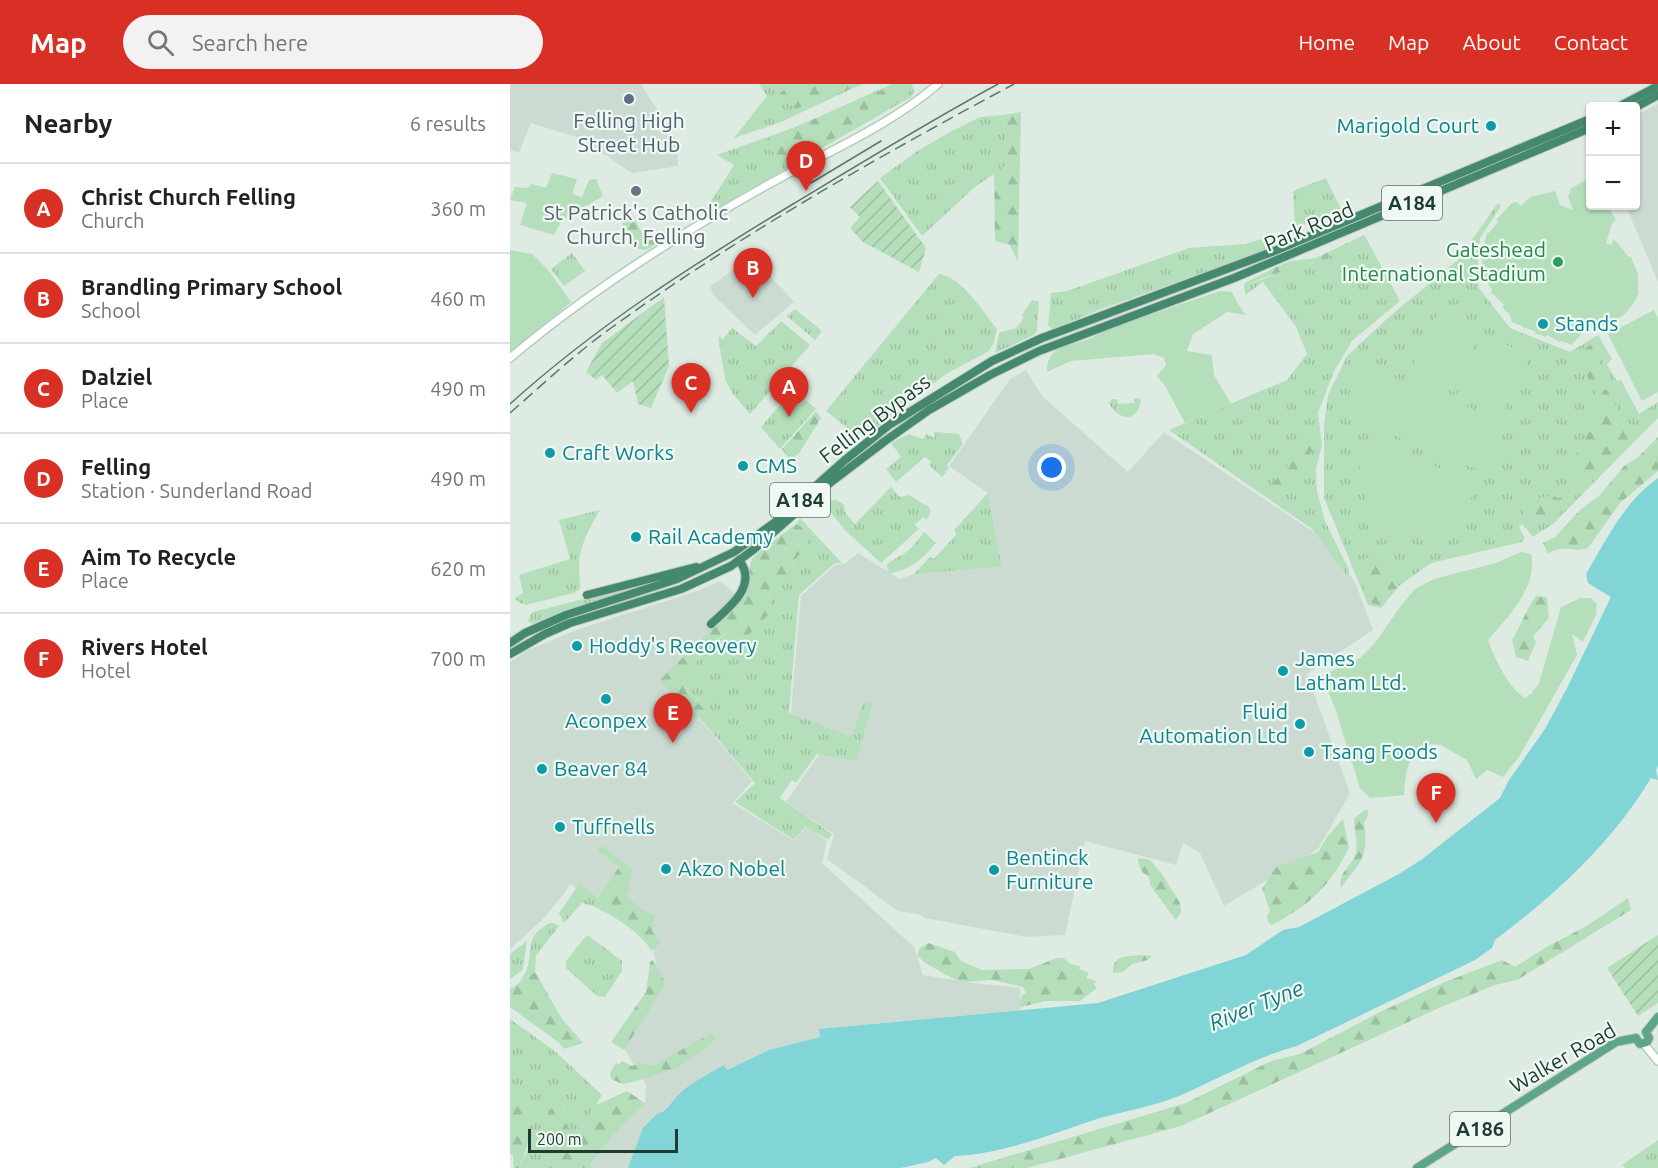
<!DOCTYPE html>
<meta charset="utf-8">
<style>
:root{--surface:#fff;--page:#f2f2f2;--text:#202124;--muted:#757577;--line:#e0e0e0;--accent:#d93025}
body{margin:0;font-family:Ubuntu,sans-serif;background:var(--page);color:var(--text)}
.controls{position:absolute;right:18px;top:18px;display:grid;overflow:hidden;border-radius:6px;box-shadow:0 2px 4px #0004}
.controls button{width:54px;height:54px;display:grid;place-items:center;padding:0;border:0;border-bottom:2px solid var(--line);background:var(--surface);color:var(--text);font:30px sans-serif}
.scale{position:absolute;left:18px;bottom:15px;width:150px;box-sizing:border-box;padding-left:6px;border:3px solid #1e3c30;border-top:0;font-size:16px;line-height:21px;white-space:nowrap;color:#1e3c30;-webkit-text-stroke:4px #eff8f2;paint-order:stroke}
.you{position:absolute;left:542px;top:384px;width:21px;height:21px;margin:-15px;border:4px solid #fff;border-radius:50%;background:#1a73e8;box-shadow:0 0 0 9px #1a73e833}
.badge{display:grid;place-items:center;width:39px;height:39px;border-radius:50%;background:var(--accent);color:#fff;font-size:20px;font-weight:700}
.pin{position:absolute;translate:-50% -50px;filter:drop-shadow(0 2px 3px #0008)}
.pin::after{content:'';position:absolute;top:32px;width:21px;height:18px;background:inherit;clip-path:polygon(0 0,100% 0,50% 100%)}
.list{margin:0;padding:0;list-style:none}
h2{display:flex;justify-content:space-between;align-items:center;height:78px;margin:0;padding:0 24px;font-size:26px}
h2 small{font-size:20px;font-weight:400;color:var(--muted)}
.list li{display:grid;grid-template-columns:39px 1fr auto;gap:18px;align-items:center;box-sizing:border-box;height:90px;padding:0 24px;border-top:2px solid var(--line)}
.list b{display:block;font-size:22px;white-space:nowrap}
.list p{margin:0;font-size:20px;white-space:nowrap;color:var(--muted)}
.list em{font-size:20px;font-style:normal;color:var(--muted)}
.icon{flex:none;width:33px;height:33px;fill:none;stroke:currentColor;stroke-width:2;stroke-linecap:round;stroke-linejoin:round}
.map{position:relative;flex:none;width:1148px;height:1084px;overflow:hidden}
header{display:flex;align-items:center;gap:36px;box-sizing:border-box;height:84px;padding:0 30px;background:var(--accent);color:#fff}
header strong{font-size:28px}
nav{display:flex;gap:33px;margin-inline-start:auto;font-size:21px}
.search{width:420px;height:54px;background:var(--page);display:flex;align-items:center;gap:15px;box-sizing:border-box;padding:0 21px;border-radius:33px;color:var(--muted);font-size:22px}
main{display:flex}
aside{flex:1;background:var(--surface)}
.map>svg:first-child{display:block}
.built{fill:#ccdbd2}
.grass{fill:url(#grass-tufts)}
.forest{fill:url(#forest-firs)}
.park{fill:#b5dfba}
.garden{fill:url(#garden-furrows)}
.water{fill:#81d5d6}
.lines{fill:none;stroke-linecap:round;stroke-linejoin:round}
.secondary-casing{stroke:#b1ccbe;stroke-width:10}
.primary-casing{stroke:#c0c8c5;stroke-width:10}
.trunk-casing{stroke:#c0c8c5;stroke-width:10}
.secondary{stroke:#fff;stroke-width:7}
.primary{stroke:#5fa589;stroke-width:8}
.trunk{stroke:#44886e;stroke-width:8}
.tram{stroke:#58786b;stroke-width:1.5}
.rail{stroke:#58786b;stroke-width:1.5;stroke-dasharray:12 6;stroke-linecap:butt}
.service-dot{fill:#5c6f8a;stroke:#eff8f2;stroke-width:2}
.culture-dot{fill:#0f9aa8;stroke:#eff8f2;stroke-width:2}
.worship-dot{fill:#6b7280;stroke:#eff8f2;stroke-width:2}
.leisure-dot{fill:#2e9e5b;stroke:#eff8f2;stroke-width:2}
.labels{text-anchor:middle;stroke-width:4.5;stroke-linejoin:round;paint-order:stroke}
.shield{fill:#eff8f2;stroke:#5d746a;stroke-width:1.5}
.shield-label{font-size:20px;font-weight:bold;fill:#1e3c30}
.service-label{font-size:21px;fill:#4e5e75;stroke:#eff8f2}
.culture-label{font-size:21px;fill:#0d838f;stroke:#eff8f2;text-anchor:start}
.worship-label{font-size:21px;fill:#5b616d;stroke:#eff8f2}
.street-label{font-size:21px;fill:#1e3c30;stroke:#eff8f2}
.leisure-label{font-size:21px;fill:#27864d;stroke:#eff8f2;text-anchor:end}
.water-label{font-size:22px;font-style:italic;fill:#147a7c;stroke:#eff8f2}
</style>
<header>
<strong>Map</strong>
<div class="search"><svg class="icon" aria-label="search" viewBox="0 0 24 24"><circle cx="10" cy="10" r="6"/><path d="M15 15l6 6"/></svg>Search here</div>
<nav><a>Home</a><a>Map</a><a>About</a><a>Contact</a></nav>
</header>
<main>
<aside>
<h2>Nearby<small>6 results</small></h2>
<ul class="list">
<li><span class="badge">A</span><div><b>Christ Church Felling</b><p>Church</p></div><em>360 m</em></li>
<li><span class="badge">B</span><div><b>Brandling Primary School</b><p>School</p></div><em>460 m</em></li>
<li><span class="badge">C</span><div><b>Dalziel</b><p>Place</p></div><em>490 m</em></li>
<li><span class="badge">D</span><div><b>Felling</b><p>Station · Sunderland Road</p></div><em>490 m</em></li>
<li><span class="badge">E</span><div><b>Aim To Recycle</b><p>Place</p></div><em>620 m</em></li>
<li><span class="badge">F</span><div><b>Rivers Hotel</b><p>Hotel</p></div><em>700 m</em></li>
</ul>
</aside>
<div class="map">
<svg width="1148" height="1084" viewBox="0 0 1148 1084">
<defs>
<pattern id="grass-tufts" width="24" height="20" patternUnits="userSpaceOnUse" patternTransform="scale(1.5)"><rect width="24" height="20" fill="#b5dfba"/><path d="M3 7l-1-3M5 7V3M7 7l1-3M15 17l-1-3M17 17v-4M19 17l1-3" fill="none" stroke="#9bc0a0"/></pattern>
<pattern id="forest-firs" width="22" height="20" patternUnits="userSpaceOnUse" patternTransform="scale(1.5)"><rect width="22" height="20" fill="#b5dfba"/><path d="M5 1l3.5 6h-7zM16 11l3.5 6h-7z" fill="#9bc0a0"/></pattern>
<pattern id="garden-furrows" width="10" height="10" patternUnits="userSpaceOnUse" patternTransform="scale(1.5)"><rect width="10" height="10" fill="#b5dfba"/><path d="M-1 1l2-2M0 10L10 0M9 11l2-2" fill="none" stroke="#9bc0a0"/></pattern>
</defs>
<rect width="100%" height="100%" fill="#deebe3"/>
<path class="built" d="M0,0H131L167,57L168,82L122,89L96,71L84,66L73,55L21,39L9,69L0,66Z
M1148,20V198L1116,122H1126V31Z
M243,173L284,218L245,251L203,211L200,202Z
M516,286L532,312L618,388L654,348L814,455L845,498L863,546L797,590L840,709L808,765L714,822L690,769L673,759L666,781L575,757L555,851L517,853L415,834L409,830L388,827L317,775L324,750L276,718L310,669L314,643L281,628L291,512L325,481L336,479L348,469L390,495L404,490L492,483L478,409L439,382L500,295Z
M210,497L233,516L155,594L242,697L223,719L284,757L297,742L317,757L312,779L404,863L413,891L463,899L510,904L511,926L309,945L310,953L259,966L217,986L214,982L171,1008L150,1030L118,1084H82L81,1079L103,1052L135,1019L136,1001L114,964L151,903L144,870L145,857L60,800L54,810L32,836L0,865V578L18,566L69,545L187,507Z"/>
<path class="grass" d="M249,0H352L271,38L224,54L257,12Z
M382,0H402L404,8L401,13L199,129L196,125L224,81L207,71L288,42Z
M494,31L497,81L465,103L412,152L370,94L409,66L440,48L470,33Z
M816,94L831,125L785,144L783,107Z
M988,119L991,122L970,154L967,191L969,204L1000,244L1060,268L1088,251L1102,275L1097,280L1107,297L1111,296L1129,330L1148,318V334L1043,440L1023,453L1012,440L1009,443L1015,454L1012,458L921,479L889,502L871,524L858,521L814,414V341L818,311L837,272L880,232L955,170L961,157Z
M856,154L890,217L842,257L824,287L808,329L812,361L806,385L807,408L815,437L839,486L838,493L802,445L659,346L777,296L797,270L786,243L753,198L738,209V201L783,183L802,180Z
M751,155L756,164L754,167L594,224L543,245L538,242L541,209L557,207L679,164L735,160Z
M62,169L75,187L54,202L41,185Z
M429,190C452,193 473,228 487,245L484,258L479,267L436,290L362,347L346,351L316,327Z
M522,216L529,218L527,247L524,251L485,269L489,249C501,243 505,250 513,234L512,231Z
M285,225L312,247L305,256L277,232Z
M271,237L300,261L240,330L222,309L215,295L208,252L213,255L222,244L246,262Z
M277,313L290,321L296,316L306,325L270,365L251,343Z
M629,314L631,316C628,339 608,337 599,319L602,315H607L608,320L624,319V315Z
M424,348L449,350L453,360L437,381L439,384L432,393L420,382L421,378L415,373L386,398L376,385L391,373L381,359L399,350L413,355L416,350L425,354Z
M381,403L390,413L399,411L419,423L421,427L417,436L413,433L405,441L409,445L371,479L336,447L314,420L321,416H327L334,421L335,428L345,440Z
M478,409L492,483L404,490L420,473L424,475L446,451L444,446Z
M90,426C79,445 68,464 69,486C69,493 71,499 70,505L64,509L16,521L10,519L4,514L13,509L9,491L60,475L49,436Z
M290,434L332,479H325L289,511L279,628L341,653L354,617L363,618L346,677L307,670L286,699L282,696L270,714L322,750L318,756L296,742L284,756L225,718L245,699L189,633L195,626L177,607L173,597L181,593C183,573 202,561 217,549L232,558L261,528L259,506C278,489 292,471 298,446L286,440Z
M414,448L426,459C413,474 399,488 378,489L377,481C383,475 387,474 393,470C402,465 408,456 414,448Z
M148,496L151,497L23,540L18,537L21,529L26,527Z
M70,799L88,814L83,822L72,819L54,839L49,829Z
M39,839H44L49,842L26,872L25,888L9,898C25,882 15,861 27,848C30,845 35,842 39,839Z
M76,852H79L112,877V887L95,913L87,912L56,884V877Z
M17,857L13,886L0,895V870Z
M0,935L46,968L92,1011L69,1050L60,1060L53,1019L44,1020L39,1074L16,1084H9L19,1063L9,1018L0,1007Z
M1148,1056V1084H1116L1112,1081Z"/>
<path class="forest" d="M281,0H343L340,5L285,25L269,10Z
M387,0H396L399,3L400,11L282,78L247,59Z
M511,28L508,178L500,161L485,157L484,89L497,81L494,31Z
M123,132L137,158L151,150L154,154L137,166L128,165L121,158L112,139Z
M854,151L856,154C838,162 819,175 801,180C779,186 758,190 738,201V209L736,211L734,203L735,199L768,182L781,177L806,174Z
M1081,261L1099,299L1080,297L1067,274L1069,266Z
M1087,303L1097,306L1117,341L1126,348L1085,389L1063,385L1068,365L1082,344V331L1087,318Z
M306,327L311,334L290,368L284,373H278L272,365Z
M1148,353V387L1110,419L1078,464C1064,470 1056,459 1038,470L1033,459L1045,453L1071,425L1089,412L1114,382L1128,373Z
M801,355L809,359L768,409L759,412L748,404L758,405Z
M1065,409V414C1048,430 1040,443 1015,433L1014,423L1021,415L1042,412L1049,414Z
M286,440L298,446V460L284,477L269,505L259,507L261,528L232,558L216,549C202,561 183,573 181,593L173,597L177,607L195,626L187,635C179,630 178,622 172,616C165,609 156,605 150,596L235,512C242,501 236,485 243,474C247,469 278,446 286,440Z
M860,471H870L885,487L891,498L884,505L873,522L860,519L847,484Z
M1026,512L1037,513L1039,534L1023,552L1026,558L1018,577L1006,573L1002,556C1011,541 1016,526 1026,512Z
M855,726H858V732L854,739C859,774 851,776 831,804C827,789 842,782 846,769C848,758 844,745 844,734Z
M833,735L839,763C822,801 798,822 762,841L758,838L757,832L760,826L752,805L766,783L808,768L817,753Z
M93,762L122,785L120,800L116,812L132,825L145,831L142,847L151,858L142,867C127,845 106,834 83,822L109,783L87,765Z
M628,774L640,776L652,790L670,819L671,828L667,835H665L640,801L639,793C631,788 628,783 628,774Z
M1118,814L1121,826L1007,896L985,901L929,924L671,1042L517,1084H459L676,1019L761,977L790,970L870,928L935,898L992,876L1005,883L1038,862L1075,843Z
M418,859L445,868L451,877L472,886L519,885L547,874H554L560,880L570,882L569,885L579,889L576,894L586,897L584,901L587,904L570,917H535L511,923L510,918L512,911L516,909L513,903L483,896L452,898L440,893L415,879L407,871L410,864Z
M632,871L642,872L638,876L622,880L613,888L603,889C601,871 619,872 632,871Z
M143,876L156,900L114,966L101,958L136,908L140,878Z
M25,888L52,935L73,959L54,965L48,958L0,923V905Z
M202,949L205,956L187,971L169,983L123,998L112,1000L101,995L100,989L106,979L109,980L112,977L121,982L131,979L142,982Z
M0,1007L9,1017L18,1014C25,1038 19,1062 9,1084H4L3,1071L0,1070Z
M117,1007L135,1019L103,1052L81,1079L82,1084H16L39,1074L41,1040L37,1031L44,1020L53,1019L60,1060L69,1050L86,1021Z"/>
<path class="park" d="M42,89L67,95L62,110L72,113L79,96L86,95L93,112L52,136L44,151L10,141L17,119L0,116L5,103L18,104L21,100L36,104Z
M1080,94V122H1098L1106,136L1102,140L1096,159L1101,161L1104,155L1119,173H1121L1128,190V206L1129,207C1123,229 1101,244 1077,243L1062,261L1051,257L1050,258L1037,251L1036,253L1025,249V247L1012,243V242L1002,238L1000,231L992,223L994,221L981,208L982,206L975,193H973L972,170L977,149H979L988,138L986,136L1002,119L1007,118L1011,122L1020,113L1045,107L1050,121L1063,126L1058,113L1061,104Z
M0,166L22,170L38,186L61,218L0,269Z
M710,207L722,208L728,220L736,231L717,228L683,250L677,267L702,271L704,291L722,321L675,339L655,302L647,292L656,281L654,274L643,270L561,277L537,288C537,253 575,265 592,247Z
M1144,226L1148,234V308L1132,317L1098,250Z
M928,228L971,248L943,308L900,289Z
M974,250L1020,272L991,332L946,311Z
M851,280L997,339L976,389L831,330Z
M351,317L361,320L363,330L357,345H351L347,339L329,327L330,322Z
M855,356L969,399L939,457L875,449L855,413L848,374Z
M1011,468L1021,470C1028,503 998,533 978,556C984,573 999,605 1015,614L1022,609L1029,599L1051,523L1070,514H1081L1087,520L1086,531L1073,558L1062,550L1067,571L1009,673L993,693L977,686L966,695L957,676L931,661L916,660C896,676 896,686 894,711L860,714L850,704L827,630L815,599L817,589L850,574L865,559L892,520L905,505L924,495L986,479Z"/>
<path class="garden" d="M368,97L416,164L409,188L353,158L340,144L350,133L340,123Z
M154,213L159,282L141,324L128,320L123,297L107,309L92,291L86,296L76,288L92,259Z
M1148,851V919L1128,932L1097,884Z"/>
<path class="water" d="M1148,394V682L1146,686L1148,696L1141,694C1102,759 1045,811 985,856L982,864L965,876L787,962C746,973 709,995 669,1012C644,1022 616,1027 590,1034C543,1049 495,1070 445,1072L434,1081L426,1074L418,1078L391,1084H118L133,1044L147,1030C156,1028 161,1018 168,1011C180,999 199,990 214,981L217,986L259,966L310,953L309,945L588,919L736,871L773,846L789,843L887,791L911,776L990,714L999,696L1035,645L1057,604L1101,513L1078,499L1076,490C1096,456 1115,417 1148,394Z"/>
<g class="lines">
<defs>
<path id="secondary" d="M0,274C78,208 163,154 252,104C310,71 377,44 428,0
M1134,960L1148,977"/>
<path id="primary" d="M1136,948L1148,933
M1126,954L1130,960L1137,958L1139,954L1136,948
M907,1084L1106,958L1126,954"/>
<path id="trunk" d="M1110,22L1148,2
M1126,23L1148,11
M77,511L186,483
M201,540C218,524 249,502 229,476
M0,559L15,549L56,531L167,495L224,468L264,439L335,376L379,341L482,277L532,254L762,168L1080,35
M0,570L35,550L60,539L171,505L221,482L243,466L321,398L375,357L419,326L480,291L529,267L724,194L1080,44"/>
</defs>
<use href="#secondary" class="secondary-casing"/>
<use href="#primary" class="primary-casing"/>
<use href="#trunk" class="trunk-casing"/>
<use href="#secondary" class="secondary"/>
<use href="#primary" class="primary"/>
<use href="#trunk" class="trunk"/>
<path class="tram" d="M301,99L371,57
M0,320C86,242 184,180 283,120C351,79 418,38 488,0"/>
<path class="rail" d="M0,329C33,300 65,270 101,244C228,152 366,74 504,0"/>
</g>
<circle class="service-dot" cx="119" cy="15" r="6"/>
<g class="culture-dot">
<circle cx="981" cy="42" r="6"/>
<circle cx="1033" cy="240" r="6"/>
<circle cx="40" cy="369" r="6"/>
<circle cx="233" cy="382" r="6"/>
<circle cx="126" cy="453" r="6"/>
<circle cx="67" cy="562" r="6"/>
<circle cx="773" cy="587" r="6"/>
<circle cx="96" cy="615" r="6"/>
<circle cx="790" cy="640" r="6"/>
<circle cx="799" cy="668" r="6"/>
<circle cx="32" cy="685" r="6"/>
<circle cx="50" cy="743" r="6"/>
<circle cx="156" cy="785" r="6"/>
<circle cx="484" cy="786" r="6"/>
</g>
<circle class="worship-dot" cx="126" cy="107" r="6"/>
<circle class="leisure-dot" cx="1048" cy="178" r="6"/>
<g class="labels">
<g class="shield">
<rect x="872" y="102" width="60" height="34" rx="4.5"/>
<rect x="260" y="399" width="60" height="34" rx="4.5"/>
<rect x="940" y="1028" width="60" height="34" rx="4.5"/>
</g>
<g class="shield-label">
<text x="902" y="126">A184</text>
<text x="290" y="423">A184</text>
<text x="970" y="1052">A186</text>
</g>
<g class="service-label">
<text x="119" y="44">Felling High<tspan x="119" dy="24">Street Hub</tspan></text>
</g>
<g class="culture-label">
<text x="969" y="49" text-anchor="end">Marigold Court</text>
<text x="1045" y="247">Stands</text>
<text x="52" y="376">Craft Works</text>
<text x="245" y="389">CMS</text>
<text x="138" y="460">Rail Academy</text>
<text x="79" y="569">Hoddy's Recovery</text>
<text x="785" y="582">James<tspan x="785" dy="24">Latham Ltd.</tspan></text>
<text x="778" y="635" text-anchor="end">Fluid<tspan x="778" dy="24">Automation Ltd</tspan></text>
<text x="96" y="644" text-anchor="middle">Aconpex</text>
<text x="811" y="675">Tsang Foods</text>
<text x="44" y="692">Beaver 84</text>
<text x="62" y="750">Tuffnells</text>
<text x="496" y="781">Bentinck<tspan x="496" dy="24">Furniture</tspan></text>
<text x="168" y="792">Akzo Nobel</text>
</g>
<g class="worship-label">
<text x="126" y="136">St Patrick's Catholic<tspan x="126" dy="24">Church, Felling</tspan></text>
</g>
<g class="street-label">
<text transform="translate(799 143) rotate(-23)" y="7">Park Road</text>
<text transform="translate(365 335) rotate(-37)" y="7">Felling Bypass</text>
<text transform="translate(1053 974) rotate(-30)" y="7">Walker Road</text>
</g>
<g class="leisure-label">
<text x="1036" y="173">Gateshead<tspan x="1036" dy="24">International Stadium</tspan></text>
</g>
<g class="water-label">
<text transform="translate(746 921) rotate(-22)" y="8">River Tyne</text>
</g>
</g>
</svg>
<div class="controls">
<button>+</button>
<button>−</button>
</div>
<div class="scale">200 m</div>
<div class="you"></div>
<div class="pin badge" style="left:279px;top:333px">A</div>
<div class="pin badge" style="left:243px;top:214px">B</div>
<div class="pin badge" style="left:181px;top:329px">C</div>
<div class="pin badge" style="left:296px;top:107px">D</div>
<div class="pin badge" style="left:163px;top:659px">E</div>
<div class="pin badge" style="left:926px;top:739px">F</div>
</div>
</main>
